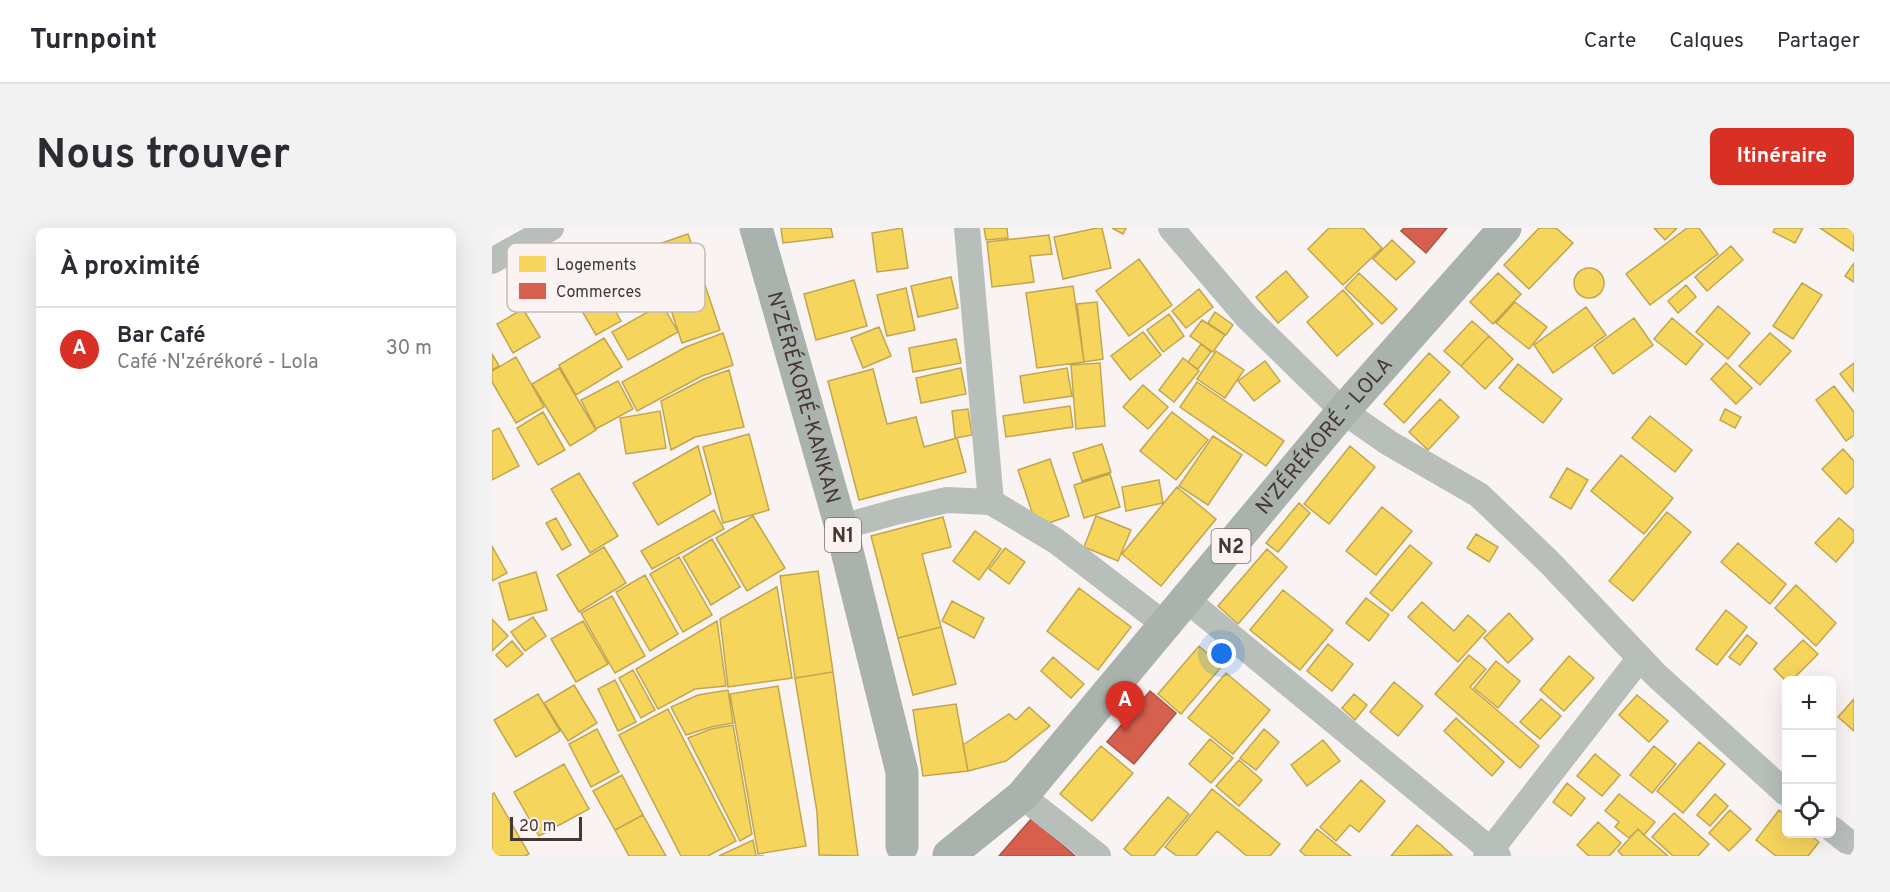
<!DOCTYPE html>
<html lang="fr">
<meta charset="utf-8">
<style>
:root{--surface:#fff;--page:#f2f2f3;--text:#2b2b33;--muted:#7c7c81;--line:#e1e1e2;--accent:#d93025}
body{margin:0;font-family:Overpass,sans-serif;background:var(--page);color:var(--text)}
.controls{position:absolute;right:18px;bottom:18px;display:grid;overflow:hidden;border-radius:9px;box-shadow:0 6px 24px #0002}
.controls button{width:54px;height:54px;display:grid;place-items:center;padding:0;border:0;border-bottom:2px solid var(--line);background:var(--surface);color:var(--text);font:30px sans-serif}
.scale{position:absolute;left:18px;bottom:15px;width:72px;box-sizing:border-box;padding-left:6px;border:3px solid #453732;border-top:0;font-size:16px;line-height:21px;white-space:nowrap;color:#453732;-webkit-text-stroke:4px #fbf3f1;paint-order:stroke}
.you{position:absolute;left:730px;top:426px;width:21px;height:21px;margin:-15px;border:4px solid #fff;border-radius:50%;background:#1a73e8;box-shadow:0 0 0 9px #1a73e833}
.badge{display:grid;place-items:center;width:39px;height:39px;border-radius:50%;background:var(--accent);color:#fff;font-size:20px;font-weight:700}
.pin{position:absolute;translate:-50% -50px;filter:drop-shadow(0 2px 3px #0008)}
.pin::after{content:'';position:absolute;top:32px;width:21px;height:18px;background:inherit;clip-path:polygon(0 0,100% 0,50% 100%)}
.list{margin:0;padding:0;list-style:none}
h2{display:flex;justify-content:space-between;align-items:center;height:78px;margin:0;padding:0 24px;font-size:26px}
h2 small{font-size:20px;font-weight:400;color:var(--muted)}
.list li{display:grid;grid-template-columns:39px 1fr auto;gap:18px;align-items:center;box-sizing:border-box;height:84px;padding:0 24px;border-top:2px solid var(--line)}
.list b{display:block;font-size:22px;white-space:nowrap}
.list p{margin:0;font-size:20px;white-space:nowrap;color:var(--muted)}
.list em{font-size:20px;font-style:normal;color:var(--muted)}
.icon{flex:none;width:33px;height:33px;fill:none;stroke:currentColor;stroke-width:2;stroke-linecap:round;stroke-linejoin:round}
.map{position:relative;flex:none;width:1362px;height:628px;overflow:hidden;border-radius:9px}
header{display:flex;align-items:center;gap:36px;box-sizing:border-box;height:84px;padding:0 30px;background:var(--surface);border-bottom:2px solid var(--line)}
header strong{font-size:28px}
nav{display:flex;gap:33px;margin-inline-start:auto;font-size:21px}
.intro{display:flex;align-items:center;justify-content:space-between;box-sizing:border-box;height:144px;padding:0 36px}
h1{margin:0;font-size:42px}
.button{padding:15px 27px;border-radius:9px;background:var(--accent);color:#fff;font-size:21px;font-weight:700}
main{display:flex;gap:36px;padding:0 36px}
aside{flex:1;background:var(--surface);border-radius:9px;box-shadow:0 6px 24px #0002}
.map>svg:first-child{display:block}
.homes{fill:#f6d55c;stroke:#c1a64f;stroke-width:1.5}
.shops{fill:#d6604d;stroke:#aa5445;stroke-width:1.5}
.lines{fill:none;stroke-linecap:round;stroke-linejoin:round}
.minor{stroke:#b8bfba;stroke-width:26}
.highway{stroke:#a9b2ac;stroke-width:33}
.labels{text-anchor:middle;stroke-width:6;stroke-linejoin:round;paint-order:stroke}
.shield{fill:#fbf3f1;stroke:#7c6f6b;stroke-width:1.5}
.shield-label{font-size:20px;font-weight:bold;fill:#453732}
.street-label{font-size:21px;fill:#453732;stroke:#fbf3f1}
.key{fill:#fbf3f1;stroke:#c4bbb8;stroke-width:1.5}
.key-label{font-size:16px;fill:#453732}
</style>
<header>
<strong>Turnpoint</strong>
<nav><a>Carte</a><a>Calques</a><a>Partager</a></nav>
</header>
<div class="intro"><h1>Nous trouver</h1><a class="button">Itinéraire</a></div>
<main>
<aside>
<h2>À proximité<small></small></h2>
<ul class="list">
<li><span class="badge">A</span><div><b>Bar Café</b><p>Café · N'zérékoré - Lola</p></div><em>30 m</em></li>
</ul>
</aside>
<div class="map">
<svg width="1362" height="628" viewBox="0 0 1362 628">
<rect width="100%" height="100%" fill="#f9f4f3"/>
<path class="homes" d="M289,0H339L341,9L291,15Z
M410,0L416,40L385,44L380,5Z
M492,0H515L516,10L494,12Z
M605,0H610L619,40L571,51L562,9Z
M620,0H634L631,6Z
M837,0H871L890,20L851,57L816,21Z
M1047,0H1064L1081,15L1037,61L1012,37Z
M1162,0H1185L1173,12Z
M1195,0H1207L1226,26L1158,77L1134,46Z
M1283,0H1311L1303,15L1281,4Z
M1328,0H1362V23Z
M196,6L228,102L190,115L158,19Z
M557,7L560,26L538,28L542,54L500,59L495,14Z
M900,12L923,34L904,52L881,31Z
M1239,18L1251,32L1215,63L1203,49Z
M647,31L680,77L637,108L604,63Z
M1362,35V54L1353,48Z
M1082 55a15 15 0 1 1 30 0a15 15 0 1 1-30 0Z
M794,43L816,69L786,95L764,69Z
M867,45L905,81L890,96L853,60Z
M1006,45L1029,66L1001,96L978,74Z
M459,49L466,80L426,89L419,58Z
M362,52L375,98L324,112L312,66Z
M1310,55L1330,67L1301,111L1281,98Z
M1194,57L1204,69L1186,85L1176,73Z
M581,58L592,134L545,140L534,65Z
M414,60L423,102L395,108L385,67Z
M707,61L721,79L694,100L680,83Z
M851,62L881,96L845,128L815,94Z
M115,68L129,93L104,107L90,83Z
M605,74L611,131L592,134L585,76Z
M1023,74L1055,99L1037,121L1004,95Z
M170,76L186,104L136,132L120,104Z
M1226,78L1258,105L1236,131L1204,104Z
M1094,79L1114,107L1061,145L1042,117Z
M31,81L48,109L21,125L5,96Z
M723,84L741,97L734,107L716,95Z
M677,86L692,108L671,124L655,102Z
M1142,90L1161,117L1121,146L1102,119Z
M1180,90L1211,116L1194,137L1162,111Z
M710,92L733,107L721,124L698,108Z
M980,93L997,108L969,138L952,123Z
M387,99L399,128L371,140L359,110Z
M651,104L669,127L638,152L619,128Z
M231,105L241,137L210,148L145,183L130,154L194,119Z
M1278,105L1299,123L1268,157L1247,138Z
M997,108L1021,131L993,161L969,138Z
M112,110L130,139L84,167L67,137Z
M464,111L469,135L421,144L417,120Z
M709,116L719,124L706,141L696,134Z
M724,123L752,142L733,170L705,151Z
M937,125L958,144L912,195L892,176Z
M0,126L7,138L0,142Z
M24,129L52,179L24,195L0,154V143Z
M691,130L707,143L682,174L667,162Z
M773,133L788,153L762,173L746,153Z
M608,135L613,198L584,201L579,137Z
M1234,135L1260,160L1244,176L1219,151Z
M1362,135V164L1348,146Z
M1026,136L1070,171L1051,195L1007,160Z
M67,140L104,202L78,218L40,156Z
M469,140L474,166L429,175L424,150Z
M575,140L580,168L532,175L528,148Z
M381,141L395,196L424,189L432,219L465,210L474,244L367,272L336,153Z
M237,142L252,199L203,209L179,222L169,173L212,151Z
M126,153L141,181L104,201L89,172Z
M705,154L792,213L774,238L688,179Z
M651,157L676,179L656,201L631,179Z
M1342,158L1362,184V207L1354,213L1324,172Z
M948,171L967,189L936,222L917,204Z
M578,178L581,199L514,209L511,188Z
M476,181L480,207L463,210L460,183Z
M1233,181L1249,189L1243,200L1228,192Z
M168,183L174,220L134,226L128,190Z
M51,184L73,222L46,237L25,200Z
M680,184L716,212L684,252L648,223Z
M1158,188L1200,222L1183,244L1140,210Z
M7,200L27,238L0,252V203Z
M257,206L277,282L231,295L211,219Z
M721,208L750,227L716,277L687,258Z
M610,216L619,244L590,253L581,225Z
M206,218L219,266L166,297L141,255Z
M858,218L883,239L837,296L812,276Z
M1351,221L1362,233V258L1354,266L1330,241Z
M1129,227L1181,270L1152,306L1099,263Z
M558,231L577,288L545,299L526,242Z
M1075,240L1096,252L1079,281L1058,269Z
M87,245L126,308L98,325L59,261Z
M618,246L628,279L592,290L582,257Z
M667,252L671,275L634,283L630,259Z
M685,259L724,291L669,358L630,326Z
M807,275L818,285L786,324L774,315Z
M890,279L920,303L884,347L854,323Z
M222,282L232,301L160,341L149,323Z
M1175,284L1199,304L1141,373L1117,353Z
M261,288L293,340L255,363L224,310Z
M604,288L639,302L626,333L592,319Z
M451,289L459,319L430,326L449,399L406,410L379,308Z
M64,290L79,317L70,322L54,295Z
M1347,290L1362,303V313L1344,334L1323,315Z
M483,303L509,321L487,352L461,333Z
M984,306L1006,319L997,334L975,320Z
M220,311L248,359L219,377L191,329Z
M1246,315L1294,356L1278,376L1229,334Z
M918,317L940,335L900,383L878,365Z
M0,318L15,345L0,353Z
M112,319L134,355L87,384L65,347Z
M513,320L533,334L517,356L497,341Z
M775,321L795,339L746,396L726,378Z
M187,329L220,387L191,404L158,346Z
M326,343L341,444L303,450L288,348Z
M44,344L55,382L17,392L7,355Z
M153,347L186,406L158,423L124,364Z
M1304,357L1344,395L1324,418L1283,380Z
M285,359L300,450L236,459L228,391Z
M587,360L639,399L606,442L555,403Z
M791,362L841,402L808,442L758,402Z
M120,368L153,428L123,445L89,385Z
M874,370L897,387L877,413L854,395Z
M460,373L492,390L482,410L450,393Z
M930,374L962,403L976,387L994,403L966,434L916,389Z
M1234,382L1255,399L1225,437L1204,421Z
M1017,385L1041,411L1016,435L992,410Z
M41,389L54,408L33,423L19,404Z
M0,391L16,408L0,423Z
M91,393L116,436L84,454L59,411Z
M225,393L234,458L203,461L166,481L144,441Z
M449,399L464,456L421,467L406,410Z
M1255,407L1265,415L1248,437L1237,429Z
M1311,412L1326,426L1300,452L1294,453L1282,441Z
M20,413L31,426L15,439L4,427Z
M836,416L861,436L840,463L815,443Z
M707,418L730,438L689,486L666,466Z
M977,427L994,441L978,459L1047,518L1028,540L943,466Z
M1077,428L1102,450L1072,483L1048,462Z
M561,429L592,456L579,470L549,443Z
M1004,433L1028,453L1006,480L982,460Z
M141,442L163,482L149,490L127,450Z
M341,444L366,628L327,627L325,584L303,450Z
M734,445L778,482L741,526L696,490Z
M123,452L144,494L126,503L106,461Z
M902,454L931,478L906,508L878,484Z
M82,457L105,495L76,513L52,475Z
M286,458L314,618L266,626L238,466Z
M236,462L241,495L219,499L194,507L179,479L206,467Z
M46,466L68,503L24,529L2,492Z
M862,466L875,477L863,492L850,480Z
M1145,467L1176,493L1157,514L1127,487Z
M1049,471L1069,488L1048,511L1028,494Z
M1362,471V503L1346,489Z
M464,476L476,543L431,548L421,482Z
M537,479L558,498L514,533L476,543L471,517L517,486L524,492Z
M176,481L244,613L216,628H189L127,507Z
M964,490L1012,534L1000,548L952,503Z
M241,497L260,606L248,613L196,510L219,501Z
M105,501L127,544L99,559L77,516Z
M772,501L787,514L764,542L748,530Z
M718,511L741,530L719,555L697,536Z
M831,512L848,533L815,558L799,537Z
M1207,514L1233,536L1191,585L1165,563Z
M609,518L641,545L600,593L568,566Z
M1162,518L1184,536L1160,565L1138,547Z
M1103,526L1128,547L1110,568L1085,548Z
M747,532L770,552L747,578L724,558Z
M72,536L97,581L47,608L22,564Z
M130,547L151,587L123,602L101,563Z
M869,552L893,573L867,604L858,597L844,613L828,599Z
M1075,555L1093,570L1079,588L1061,574Z
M720,561L788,616L778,628H755L725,603L704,628H685L673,619Z
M2,565L37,626L33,628H0V566Z
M1127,566L1163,594L1152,607L1146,601L1137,610L1123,599L1127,594L1113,583Z
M1223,566L1236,578L1218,598L1205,587Z
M676,569L697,586L662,628H640L632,621Z
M1238,582L1259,601L1237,623L1217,605Z
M1287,582L1294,588V606H1317L1327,614L1316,628H1284L1264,612Z
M1182,585L1217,616L1206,628H1181L1160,609Z
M151,587L174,628H137L123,602Z
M1106,594L1129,615L1117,628H1097L1085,617Z
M925,597L949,617L960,627L899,628Z
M825,601L859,628H814L808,623Z
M1146,601L1152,607L1176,628H1131L1126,623Z
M261,612L264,628H272H227Z"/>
<path class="shops" d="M912,0H955L934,25L909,3Z
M658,463L684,485L642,536L615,514Z
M540,590L583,628H507Z"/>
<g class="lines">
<path class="minor" d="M475,0L499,274
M679,0L755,89L851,183L897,215L987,267L1058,335L1164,447L1294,565
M0,33L59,0
M349,299L407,283L455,272L499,274L564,313L672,396
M695,372L1006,628
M530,568L606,628
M1340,601L1355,613L1362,615
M994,628L1148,430"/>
<g class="highway">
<path id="s1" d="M264,0L349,299L410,544V618"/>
<path id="s2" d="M457,627L530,568L851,183L1013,0"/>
</g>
</g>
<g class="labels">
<g class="shield">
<rect x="333" y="290" width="36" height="34" rx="4.5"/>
<rect x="719.5" y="301" width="39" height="34" rx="4.5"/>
</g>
<g class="shield-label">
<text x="351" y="314">N1</text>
<text x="739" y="325">N2</text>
</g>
<g class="street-label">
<text dy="7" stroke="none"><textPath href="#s1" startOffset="176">N'ZÉRÉKORÉ-KANKAN</textPath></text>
<text dy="7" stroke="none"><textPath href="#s2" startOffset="564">N'ZÉRÉKORÉ - LOLA</textPath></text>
</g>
</g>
<rect x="15" y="15" width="198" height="69" rx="9" class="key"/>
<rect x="27" y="28" width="27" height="16" fill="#f6d55c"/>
<rect x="27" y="55" width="27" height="16" fill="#d6604d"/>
<g class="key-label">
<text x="64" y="42">Logements</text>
<text x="64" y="69">Commerces</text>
</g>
</svg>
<div class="controls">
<button>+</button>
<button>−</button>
<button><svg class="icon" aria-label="locate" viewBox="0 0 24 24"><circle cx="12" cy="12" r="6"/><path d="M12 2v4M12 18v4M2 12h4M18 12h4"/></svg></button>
</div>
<div class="scale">20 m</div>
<div class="you"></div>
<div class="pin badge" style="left:633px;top:503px">A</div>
</div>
</main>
